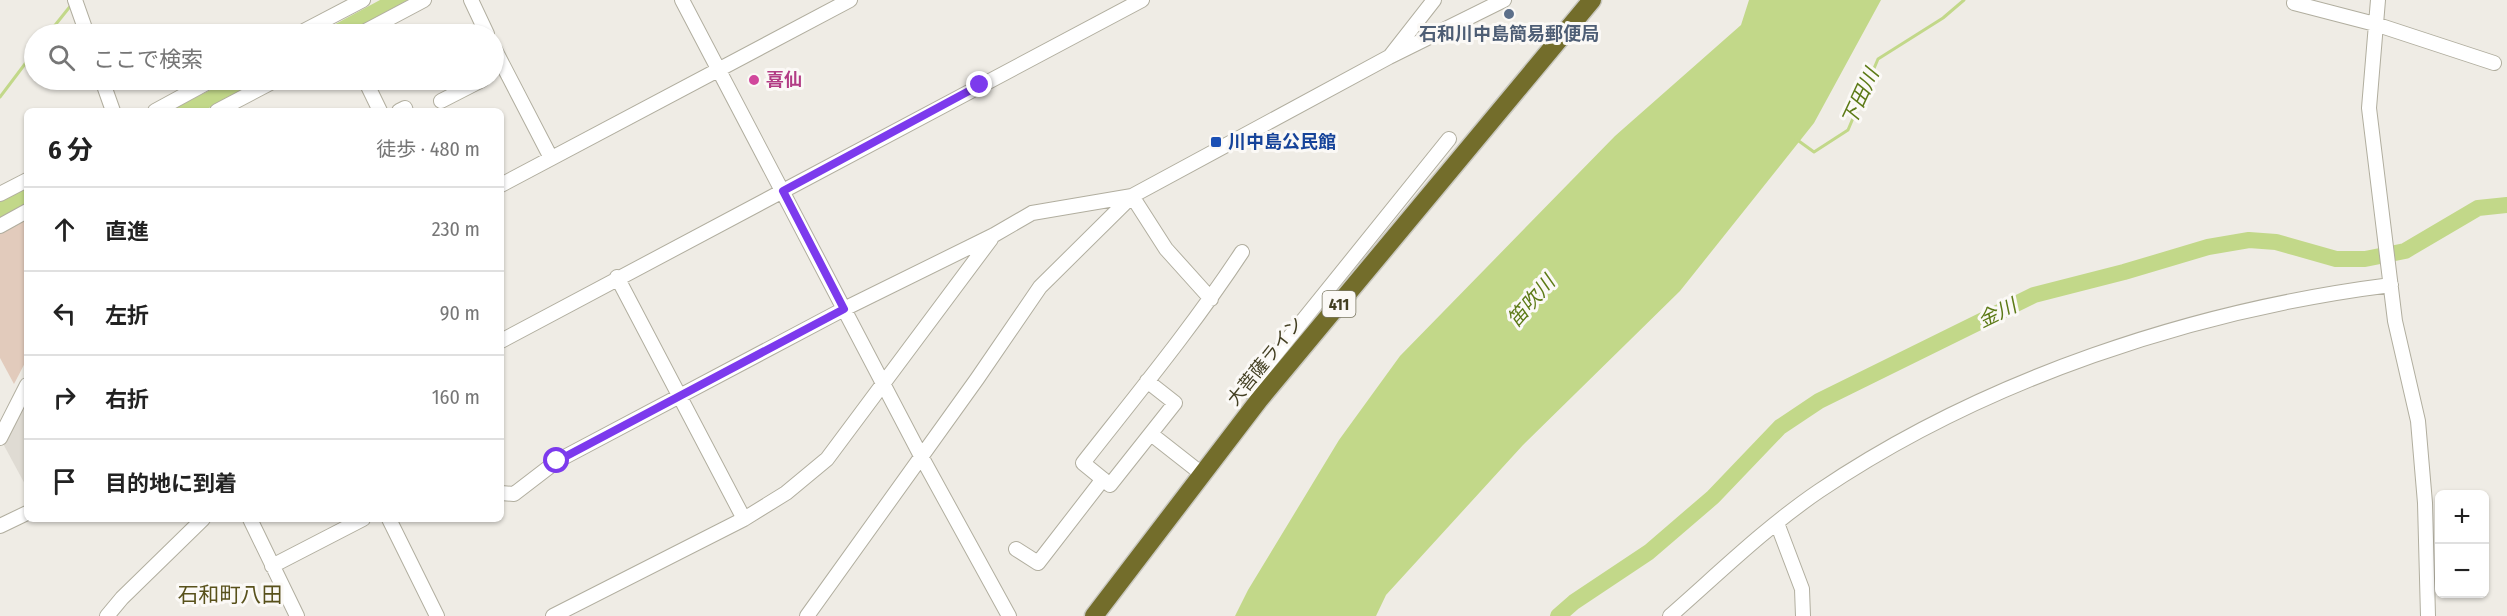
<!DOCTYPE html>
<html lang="ja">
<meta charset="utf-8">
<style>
:root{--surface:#fff;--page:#f2f2f2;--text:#222;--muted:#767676;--line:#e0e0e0}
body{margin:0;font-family:"Fira Sans Condensed","Noto Sans JP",sans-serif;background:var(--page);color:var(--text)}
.controls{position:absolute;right:18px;bottom:18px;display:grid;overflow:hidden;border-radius:9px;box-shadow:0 2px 4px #0004}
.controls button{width:54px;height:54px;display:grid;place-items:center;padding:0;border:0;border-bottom:2px solid var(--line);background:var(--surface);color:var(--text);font:30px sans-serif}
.stop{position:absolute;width:18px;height:18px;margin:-14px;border:4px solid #7c3aed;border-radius:50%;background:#fff}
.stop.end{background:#7c3aed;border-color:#fff;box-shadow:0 2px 6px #0008}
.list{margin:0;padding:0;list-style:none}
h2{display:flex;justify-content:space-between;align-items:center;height:78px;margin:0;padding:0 24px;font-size:26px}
h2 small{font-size:20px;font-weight:400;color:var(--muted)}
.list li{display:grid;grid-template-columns:39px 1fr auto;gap:18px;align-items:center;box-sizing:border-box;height:84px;padding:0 24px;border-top:2px solid var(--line)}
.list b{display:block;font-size:22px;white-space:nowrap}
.list em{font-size:20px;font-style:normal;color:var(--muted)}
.icon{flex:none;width:33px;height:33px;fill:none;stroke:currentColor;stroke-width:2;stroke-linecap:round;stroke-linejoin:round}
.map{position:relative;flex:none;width:2507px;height:616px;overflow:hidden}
.search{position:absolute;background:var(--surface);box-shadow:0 2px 4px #0004;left:24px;top:24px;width:480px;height:66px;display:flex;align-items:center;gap:15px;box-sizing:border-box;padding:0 21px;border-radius:33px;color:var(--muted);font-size:22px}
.panel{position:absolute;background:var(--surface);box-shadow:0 2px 4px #0004;left:24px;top:108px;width:480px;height:414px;border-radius:9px}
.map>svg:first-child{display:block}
.built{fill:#dfdbd3}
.green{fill:#e2cbbc}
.water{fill:#c2d889}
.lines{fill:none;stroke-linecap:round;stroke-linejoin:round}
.stream{stroke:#c2d889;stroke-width:3}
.river{stroke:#c2d889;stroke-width:16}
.minor-casing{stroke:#b1ae9f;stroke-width:16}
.highway-casing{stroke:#cac9c1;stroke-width:21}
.minor{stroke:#fff;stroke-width:14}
.highway{stroke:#736d2b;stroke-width:18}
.route{stroke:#7c3aed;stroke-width:8}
.service-dot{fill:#5c6f8a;stroke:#fbf9f6;stroke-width:2}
.hotel-dot{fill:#d1479c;stroke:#fbf9f6;stroke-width:2}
.transit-dot{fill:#1a4fb4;stroke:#fbf9f6;stroke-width:2}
.labels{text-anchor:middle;stroke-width:6;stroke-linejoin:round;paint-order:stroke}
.shield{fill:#fbf9f6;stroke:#7a7762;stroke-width:1.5}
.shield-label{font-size:16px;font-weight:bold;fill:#433f22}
.service-label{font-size:18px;font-weight:bold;fill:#4e5e75;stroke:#fbf9f6}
.hotel-label{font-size:18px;font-weight:bold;fill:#b23c85;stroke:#fbf9f6;text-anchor:start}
.transit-label{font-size:18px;font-weight:bold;fill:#164399;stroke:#fbf9f6;text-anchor:start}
.street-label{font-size:18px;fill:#433f22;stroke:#fbf9f6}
.water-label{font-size:20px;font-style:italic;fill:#5c7a16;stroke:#fbf9f6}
.quarter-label{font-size:21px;fill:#58511b;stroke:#fbf9f6}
</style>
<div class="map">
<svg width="2507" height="616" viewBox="0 0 2507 616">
<rect width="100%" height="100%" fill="#efece5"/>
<path class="built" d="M27,385V488L0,438Z"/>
<path class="green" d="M27,216V359L14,384L0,358V230Z"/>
<path class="water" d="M380,0H408L345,34H317Z
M1749,0H1881L1814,123L1680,291L1523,445L1386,595L1376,616H1235L1248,590L1339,440L1400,356L1615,136L1741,25Z
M230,80H262L203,111H169Z
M27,188V208L0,223V202Z"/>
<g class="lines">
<path class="stream" d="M48,34L72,4
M0,97L34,52
M1796,139L1814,152L1848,130L1878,59L1943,18L1964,0"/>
<path class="river" d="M1558,616L1574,602L1649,552L1713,497L1780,427L1819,401L2034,295L2124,272L2208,247L2249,240L2276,242L2336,259H2365L2405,251L2478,208L2507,205"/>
<defs>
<path id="minor" d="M75,0L87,34
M471,0L487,34
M682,0L921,456L1009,616
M2295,0L2294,3L2375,24L2494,63
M2378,0L2369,108L2395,321L2418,421L2425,503L2428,616
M298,34L363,0
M360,34L424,0
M494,48L551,158
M1391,55L1434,0
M102,80L113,111
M365,80L380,111
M441,101L482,80
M155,111L212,80
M217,111L276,80
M399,111L405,108L406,111
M501,185L850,0
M0,194L27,180
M1132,196L1166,249L1211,299
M0,226L27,211
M617,277L744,519
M501,341L1142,0
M1147,381L1175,403L1110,485L1083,463C1138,393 1194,325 1242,252
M1246,391L1449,139
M1151,434L1202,474
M0,438L27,385
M501,493L514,494L557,461L844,309L994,235L1032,213L1132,196
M250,519L297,616
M389,519L437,616
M1777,523L1802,589L1803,616
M0,526L27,513
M1016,549L1038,563L1103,479
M272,566L363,519
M107,616L122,598L203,519
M553,616L744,519L786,493L827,459L991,239
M807,616L977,379L1040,287L1132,196L1389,57L1504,0
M1670,616C1718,574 1766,527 1819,491C1985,379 2193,310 2391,285"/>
<path id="highway" d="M1094,616L1259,400L1592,0"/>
</defs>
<use href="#minor" class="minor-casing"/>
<use href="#highway" class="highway-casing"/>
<use href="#minor" class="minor"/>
<use href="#highway" class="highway"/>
</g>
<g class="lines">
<path class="route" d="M557,461L844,309L783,191L980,85"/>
</g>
<circle class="service-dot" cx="1509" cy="14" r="6"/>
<circle class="hotel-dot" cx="754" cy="80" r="6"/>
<rect class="transit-dot" x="1210" y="136" width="12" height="12" rx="3"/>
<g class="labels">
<rect class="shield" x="1322.5" y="291" width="33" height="26" rx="4.5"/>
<g class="shield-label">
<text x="1339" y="310">411</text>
</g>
<g class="service-label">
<text x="1509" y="40">石和川中島簡易郵便局</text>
</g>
<g class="hotel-label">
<text x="766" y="86">喜仙</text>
</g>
<g class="transit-label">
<text x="1228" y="148">川中島公民館</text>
</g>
<g class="street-label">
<text transform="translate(1265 361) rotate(-51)" y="6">大菩薩ライン</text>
</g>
<g class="water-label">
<text transform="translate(1860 97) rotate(-65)" y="7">下田川</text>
<text transform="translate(1531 301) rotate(-49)" y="7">笛吹川</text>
<text transform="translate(1997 313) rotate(-26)" y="7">金川</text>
</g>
<g class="quarter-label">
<text x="230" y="602">石和町八田</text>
</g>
</g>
</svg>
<div class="controls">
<button>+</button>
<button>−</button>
</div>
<div class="stop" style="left:557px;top:461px"></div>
<div class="stop end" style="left:980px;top:85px"></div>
<div class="search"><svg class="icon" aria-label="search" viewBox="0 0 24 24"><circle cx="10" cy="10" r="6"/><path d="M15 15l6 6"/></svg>ここで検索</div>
<section class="panel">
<h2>6 分<small>徒歩 · 480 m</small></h2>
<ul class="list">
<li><svg class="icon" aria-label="ahead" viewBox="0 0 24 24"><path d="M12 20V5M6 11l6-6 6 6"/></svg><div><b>直進</b></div><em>230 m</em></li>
<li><svg class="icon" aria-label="left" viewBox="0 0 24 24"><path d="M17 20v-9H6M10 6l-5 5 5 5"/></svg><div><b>左折</b></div><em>90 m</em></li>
<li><svg class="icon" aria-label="right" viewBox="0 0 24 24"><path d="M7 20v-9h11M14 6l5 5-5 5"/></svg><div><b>右折</b></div><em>160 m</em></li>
<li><svg class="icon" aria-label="arrive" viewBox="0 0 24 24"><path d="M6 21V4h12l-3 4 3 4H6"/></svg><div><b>目的地に到着</b></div></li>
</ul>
</section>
</div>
